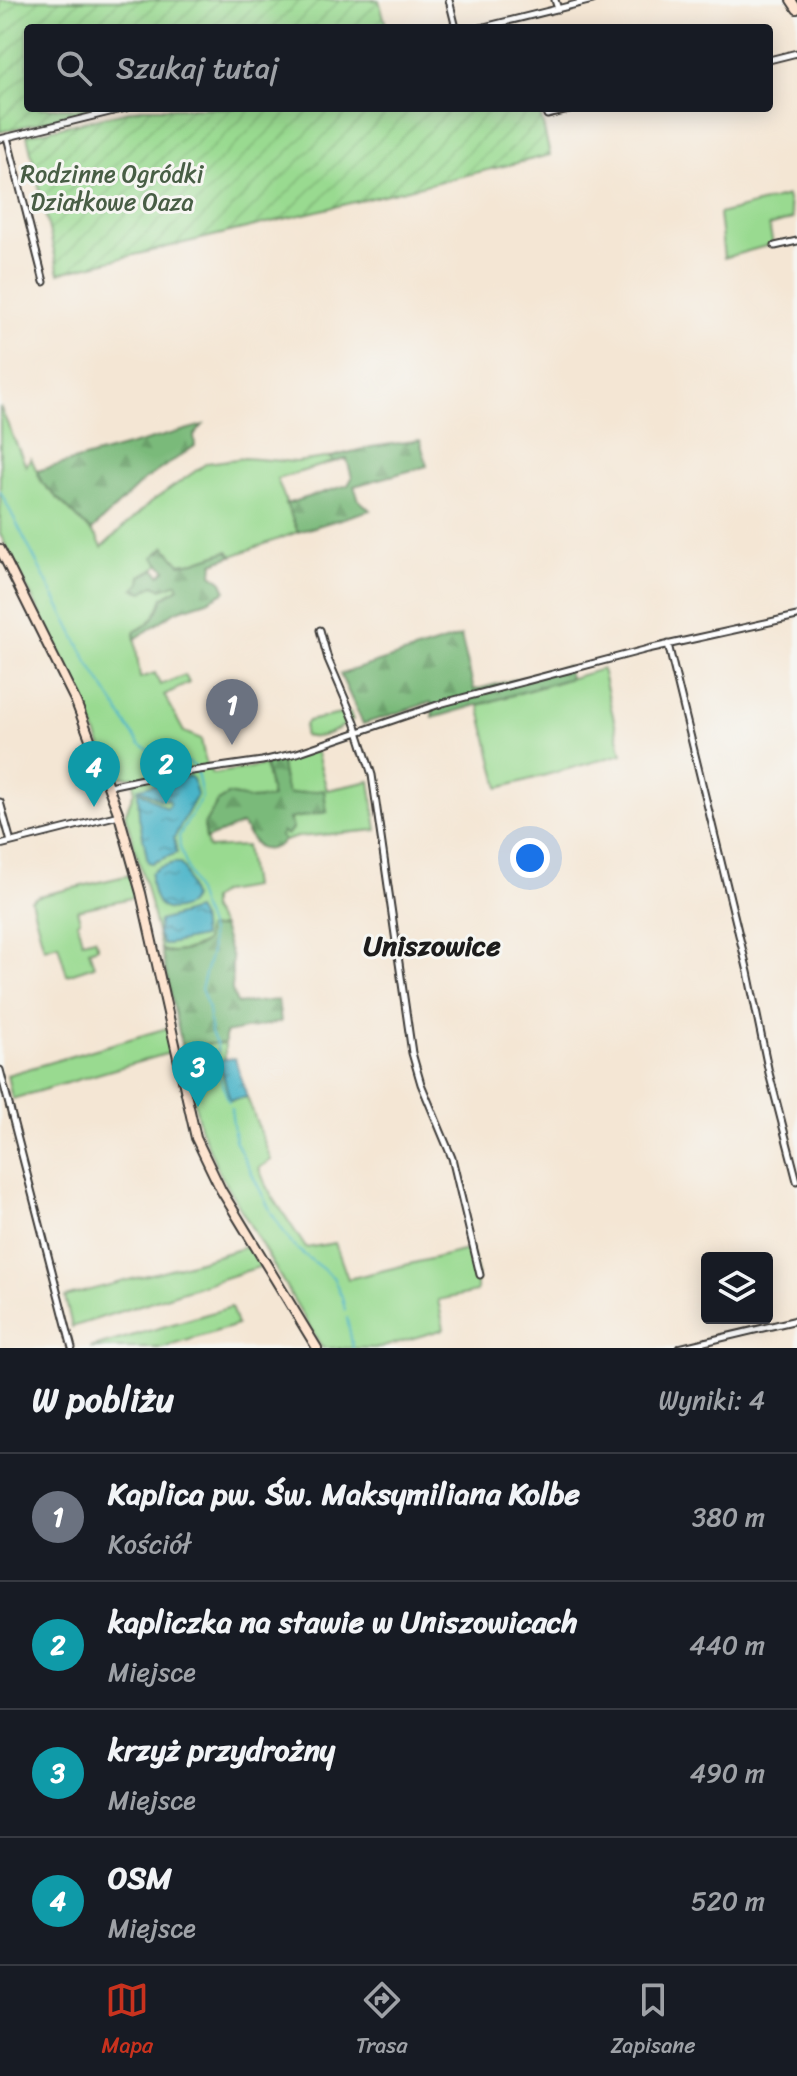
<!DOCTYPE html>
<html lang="pl">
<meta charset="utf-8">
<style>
:root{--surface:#171b24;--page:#242831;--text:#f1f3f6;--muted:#9ea1a6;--line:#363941;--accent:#c8321e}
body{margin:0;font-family:Sriracha,sans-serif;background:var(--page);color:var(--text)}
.controls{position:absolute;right:24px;bottom:24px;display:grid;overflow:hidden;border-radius:8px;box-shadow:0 4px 20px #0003}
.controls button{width:72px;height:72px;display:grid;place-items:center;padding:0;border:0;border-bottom:2px solid var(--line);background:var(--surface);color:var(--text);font:40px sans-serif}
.you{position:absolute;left:530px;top:858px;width:28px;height:28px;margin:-20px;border:6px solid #fff;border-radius:50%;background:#1a73e8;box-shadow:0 0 0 12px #1a73e833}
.badge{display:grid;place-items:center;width:52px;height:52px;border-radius:50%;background:var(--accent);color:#fff;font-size:26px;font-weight:700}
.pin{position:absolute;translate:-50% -66px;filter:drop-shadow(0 2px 4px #0008)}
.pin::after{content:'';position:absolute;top:42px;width:28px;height:24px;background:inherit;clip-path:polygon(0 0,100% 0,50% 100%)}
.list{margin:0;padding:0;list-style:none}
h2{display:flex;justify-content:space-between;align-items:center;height:104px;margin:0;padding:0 32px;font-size:34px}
h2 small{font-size:26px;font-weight:400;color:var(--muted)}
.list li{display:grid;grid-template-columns:52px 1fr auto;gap:24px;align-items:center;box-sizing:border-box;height:128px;padding:0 32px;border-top:2px solid var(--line)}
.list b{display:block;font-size:30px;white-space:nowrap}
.list p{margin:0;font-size:26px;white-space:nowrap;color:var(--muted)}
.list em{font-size:26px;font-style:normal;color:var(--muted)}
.icon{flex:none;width:44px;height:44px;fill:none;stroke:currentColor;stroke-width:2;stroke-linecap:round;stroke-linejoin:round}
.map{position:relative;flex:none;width:797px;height:1348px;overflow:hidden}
.search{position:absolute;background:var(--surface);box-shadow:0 4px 20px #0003;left:24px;right:24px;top:24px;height:88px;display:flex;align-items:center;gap:20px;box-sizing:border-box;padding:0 28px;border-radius:8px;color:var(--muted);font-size:30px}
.sheet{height:616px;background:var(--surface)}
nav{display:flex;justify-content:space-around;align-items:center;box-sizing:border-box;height:112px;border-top:2px solid var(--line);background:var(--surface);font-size:22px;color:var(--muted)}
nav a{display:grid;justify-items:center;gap:4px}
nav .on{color:var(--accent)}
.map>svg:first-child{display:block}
.green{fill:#99da90;stroke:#5a7b56;stroke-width:2}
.forest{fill:url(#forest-firs);stroke:#4b6b4b;stroke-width:2}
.garden{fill:url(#garden-furrows);stroke:#5a7b56;stroke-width:2}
.water{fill:url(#water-ripples);stroke:#336872;stroke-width:2}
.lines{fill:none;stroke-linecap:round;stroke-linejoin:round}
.stream{stroke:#4ab4c8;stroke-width:2}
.street-casing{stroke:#3c3a38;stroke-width:9}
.secondary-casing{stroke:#3c3a38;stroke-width:12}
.street{stroke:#fff;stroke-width:5}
.secondary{stroke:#fde4d0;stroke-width:8}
.labels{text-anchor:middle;stroke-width:6;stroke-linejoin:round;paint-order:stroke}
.park-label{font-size:24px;fill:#485e45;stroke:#f6f6f2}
.quarter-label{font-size:28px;font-weight:bold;fill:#1c1c1c;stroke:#f6f6f2}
</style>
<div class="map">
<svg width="797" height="1348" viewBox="0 0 797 1348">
<defs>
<pattern id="forest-firs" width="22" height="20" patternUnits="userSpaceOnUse" patternTransform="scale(2)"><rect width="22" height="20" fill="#7aba7a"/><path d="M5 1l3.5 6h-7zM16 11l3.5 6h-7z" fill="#699f69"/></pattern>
<pattern id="garden-furrows" width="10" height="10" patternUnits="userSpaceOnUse" patternTransform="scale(2)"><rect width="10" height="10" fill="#99da90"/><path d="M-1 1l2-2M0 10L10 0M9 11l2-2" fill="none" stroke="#83ba7c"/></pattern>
<pattern id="water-ripples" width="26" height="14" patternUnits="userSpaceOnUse" patternTransform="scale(2)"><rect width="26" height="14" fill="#4ab4c8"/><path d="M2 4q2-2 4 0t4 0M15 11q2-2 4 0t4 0" fill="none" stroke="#3d92a2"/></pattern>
</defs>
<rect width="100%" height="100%" fill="#f6f6f2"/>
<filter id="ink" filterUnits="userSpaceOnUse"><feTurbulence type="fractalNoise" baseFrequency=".0125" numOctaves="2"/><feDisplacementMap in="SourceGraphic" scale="16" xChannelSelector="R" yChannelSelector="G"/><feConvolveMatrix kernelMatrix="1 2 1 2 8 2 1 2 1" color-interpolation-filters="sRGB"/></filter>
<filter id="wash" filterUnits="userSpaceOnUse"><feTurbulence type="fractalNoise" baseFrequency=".006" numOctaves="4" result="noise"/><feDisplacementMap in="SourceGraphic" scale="32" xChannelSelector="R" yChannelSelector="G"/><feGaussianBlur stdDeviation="1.8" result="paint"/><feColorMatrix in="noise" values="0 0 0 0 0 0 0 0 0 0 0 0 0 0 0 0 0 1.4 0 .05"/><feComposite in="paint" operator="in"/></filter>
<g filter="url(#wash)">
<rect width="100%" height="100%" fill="#f4e6d4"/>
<path class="green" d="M787,196L793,219L769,226L773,244L724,258L719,214Z
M0,407L26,466L31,458L42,483L97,537L102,547L151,502L207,463L244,458L296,462L331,457L333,462L277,479L298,532L232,556L228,551L195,562L180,564L164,547L161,564L141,576L154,585L178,583L179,588L163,598C157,616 151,624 134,632L140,678L155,673L160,685L185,675L189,683L164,695L184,732L201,739L205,760L212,774L265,765L272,798L249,799L229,794L204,825L208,848L246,846L252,887L222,892L211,899V910L222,927L206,930L205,942C194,949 174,955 161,950L146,886L125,814L134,792V777H113L80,692L0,534Z
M602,669L622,754L499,788L479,705Z
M350,712L353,720C338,729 323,741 304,736L305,725L308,721Z
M316,750L327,790L370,781L377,830L298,837L284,841L280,836L288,819L327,812L304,793L289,795L285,786L280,760Z
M130,875L135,897L77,910L80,920L77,922L82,941L95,938L98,947L89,950L94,966L67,975L58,944L44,948L31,900L39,896Z
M167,1028L173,1052L12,1099L7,1075Z
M225,1043V1059L219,1061L230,1100L247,1097L271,1160L259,1168L267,1188L306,1248L335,1243L348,1279L471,1249L477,1271V1292L438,1300L444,1329L380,1348H322L219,1172L200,1127L182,1046Z
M251,1245L262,1266L72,1327L65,1297C127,1279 190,1266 251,1245Z
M231,1307L237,1325L163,1348H90Z"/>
<path class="forest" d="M203,425L194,436L195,446L143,481L91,531L42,483L37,471Z
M420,440L427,466L354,486L359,500L370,510L298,532L286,504L348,485L352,478L347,459L333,462L331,457L371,447Z
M165,547L180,564L195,562L228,551L232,556L213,563L212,574L222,582L226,591L207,601L176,611L135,639L134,632C151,624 157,616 163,598L179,588L177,583L162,589L154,585L143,592L134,589L140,584L141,576L155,569L160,575L166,570L153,557Z
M461,636L474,690L567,666L570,678L433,718L431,702L363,724L340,674Z
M280,760L285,786L289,794L324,790L327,812L289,819L293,828L287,835L282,832L280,836L284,841C262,860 254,844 242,824L206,839L204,825L217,803L229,794L249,799L272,798L265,765Z
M222,927L232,959V990L237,1004L278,1000L281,1022L225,1033V1043L182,1046L161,950C174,955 194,950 205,942L206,929Z"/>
<path class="garden" d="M0,0H379L387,28H28V108H100L0,132Z
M143,108H539L550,155L59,273L27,135Z"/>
<path class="water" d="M189,776L193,779L197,795L174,838L177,853L152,863L148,862L139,817L138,790L167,808L170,803L168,799L161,800L139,788Z
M174,863H179L184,868L192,898C188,906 185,907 177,909C156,914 150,891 151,873L158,868Z
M196,910L200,917L202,937L163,945L158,934L159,921Z
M235,1058L247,1097L230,1100L219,1060Z"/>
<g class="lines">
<path class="stream" d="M0,491L88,662L139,744L161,757L188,762L196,767L202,797L179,836L180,847L210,932L211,952L201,989L208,1007L211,1033L217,1045L218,1073L229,1102
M231,1108L235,1140L272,1214L293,1246L333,1277L342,1297L345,1310
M347,1318L353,1348"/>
</g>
</g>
<g filter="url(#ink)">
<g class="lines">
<defs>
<path id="street" d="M449,0L456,28
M555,0L558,9
M480,28L593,0
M769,60L797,53
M547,115L577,108
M7,137L44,282
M0,139L126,108
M775,246L797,241
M320,630L328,659L355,722L372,775L412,1053L421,1084L452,1158L480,1275
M668,644L748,972L769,1073L797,1181
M109,786L157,776L262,761L297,753L443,703L648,649L797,616
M0,802L11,842
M0,845L119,815
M0,1070L72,1348
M679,1348L797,1320"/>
<path id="secondary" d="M791,0L797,9
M0,549L76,702L119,815L141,893L196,1138L221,1190L317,1348"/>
</defs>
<use href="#street" class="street-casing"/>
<use href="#secondary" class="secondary-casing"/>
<use href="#street" class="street"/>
<use href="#secondary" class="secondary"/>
</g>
</g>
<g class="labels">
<g class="park-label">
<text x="112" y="182">Rodzinne Ogródki<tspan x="112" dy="28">Działkowe Oaza</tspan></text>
</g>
<g class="quarter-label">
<text x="432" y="955">Uniszowice</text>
</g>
</g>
</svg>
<div class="controls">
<button><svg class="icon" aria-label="layers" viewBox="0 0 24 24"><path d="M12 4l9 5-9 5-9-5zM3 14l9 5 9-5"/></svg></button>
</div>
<div class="you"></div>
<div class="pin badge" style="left:232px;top:745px;background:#6b7280">1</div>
<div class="pin badge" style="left:166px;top:804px;background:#0f9aa8">2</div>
<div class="pin badge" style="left:198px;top:1107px;background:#0f9aa8">3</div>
<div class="pin badge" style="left:94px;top:807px;background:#0f9aa8">4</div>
<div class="search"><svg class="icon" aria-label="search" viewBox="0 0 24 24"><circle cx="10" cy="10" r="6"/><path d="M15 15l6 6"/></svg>Szukaj tutaj</div>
</div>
<section class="sheet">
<h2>W pobliżu<small>Wyniki: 4</small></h2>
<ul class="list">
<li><span class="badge" style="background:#6b7280">1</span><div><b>Kaplica pw. Św. Maksymiliana Kolbe</b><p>Kościół</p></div><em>380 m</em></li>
<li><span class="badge" style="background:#0f9aa8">2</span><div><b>kapliczka na stawie w Uniszowicach</b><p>Miejsce</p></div><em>440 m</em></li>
<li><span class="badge" style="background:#0f9aa8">3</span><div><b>krzyż przydrożny</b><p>Miejsce</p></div><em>490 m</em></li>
<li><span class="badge" style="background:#0f9aa8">4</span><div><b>OSM</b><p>Miejsce</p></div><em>520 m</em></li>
</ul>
</section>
<nav>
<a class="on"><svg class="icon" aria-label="map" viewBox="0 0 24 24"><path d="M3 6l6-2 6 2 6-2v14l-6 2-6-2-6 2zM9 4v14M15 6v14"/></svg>Mapa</a>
<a><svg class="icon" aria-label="directions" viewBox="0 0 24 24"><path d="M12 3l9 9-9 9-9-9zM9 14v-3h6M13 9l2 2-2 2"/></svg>Trasa</a>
<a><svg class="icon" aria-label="saved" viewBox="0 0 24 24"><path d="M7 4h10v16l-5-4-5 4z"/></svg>Zapisane</a>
</nav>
